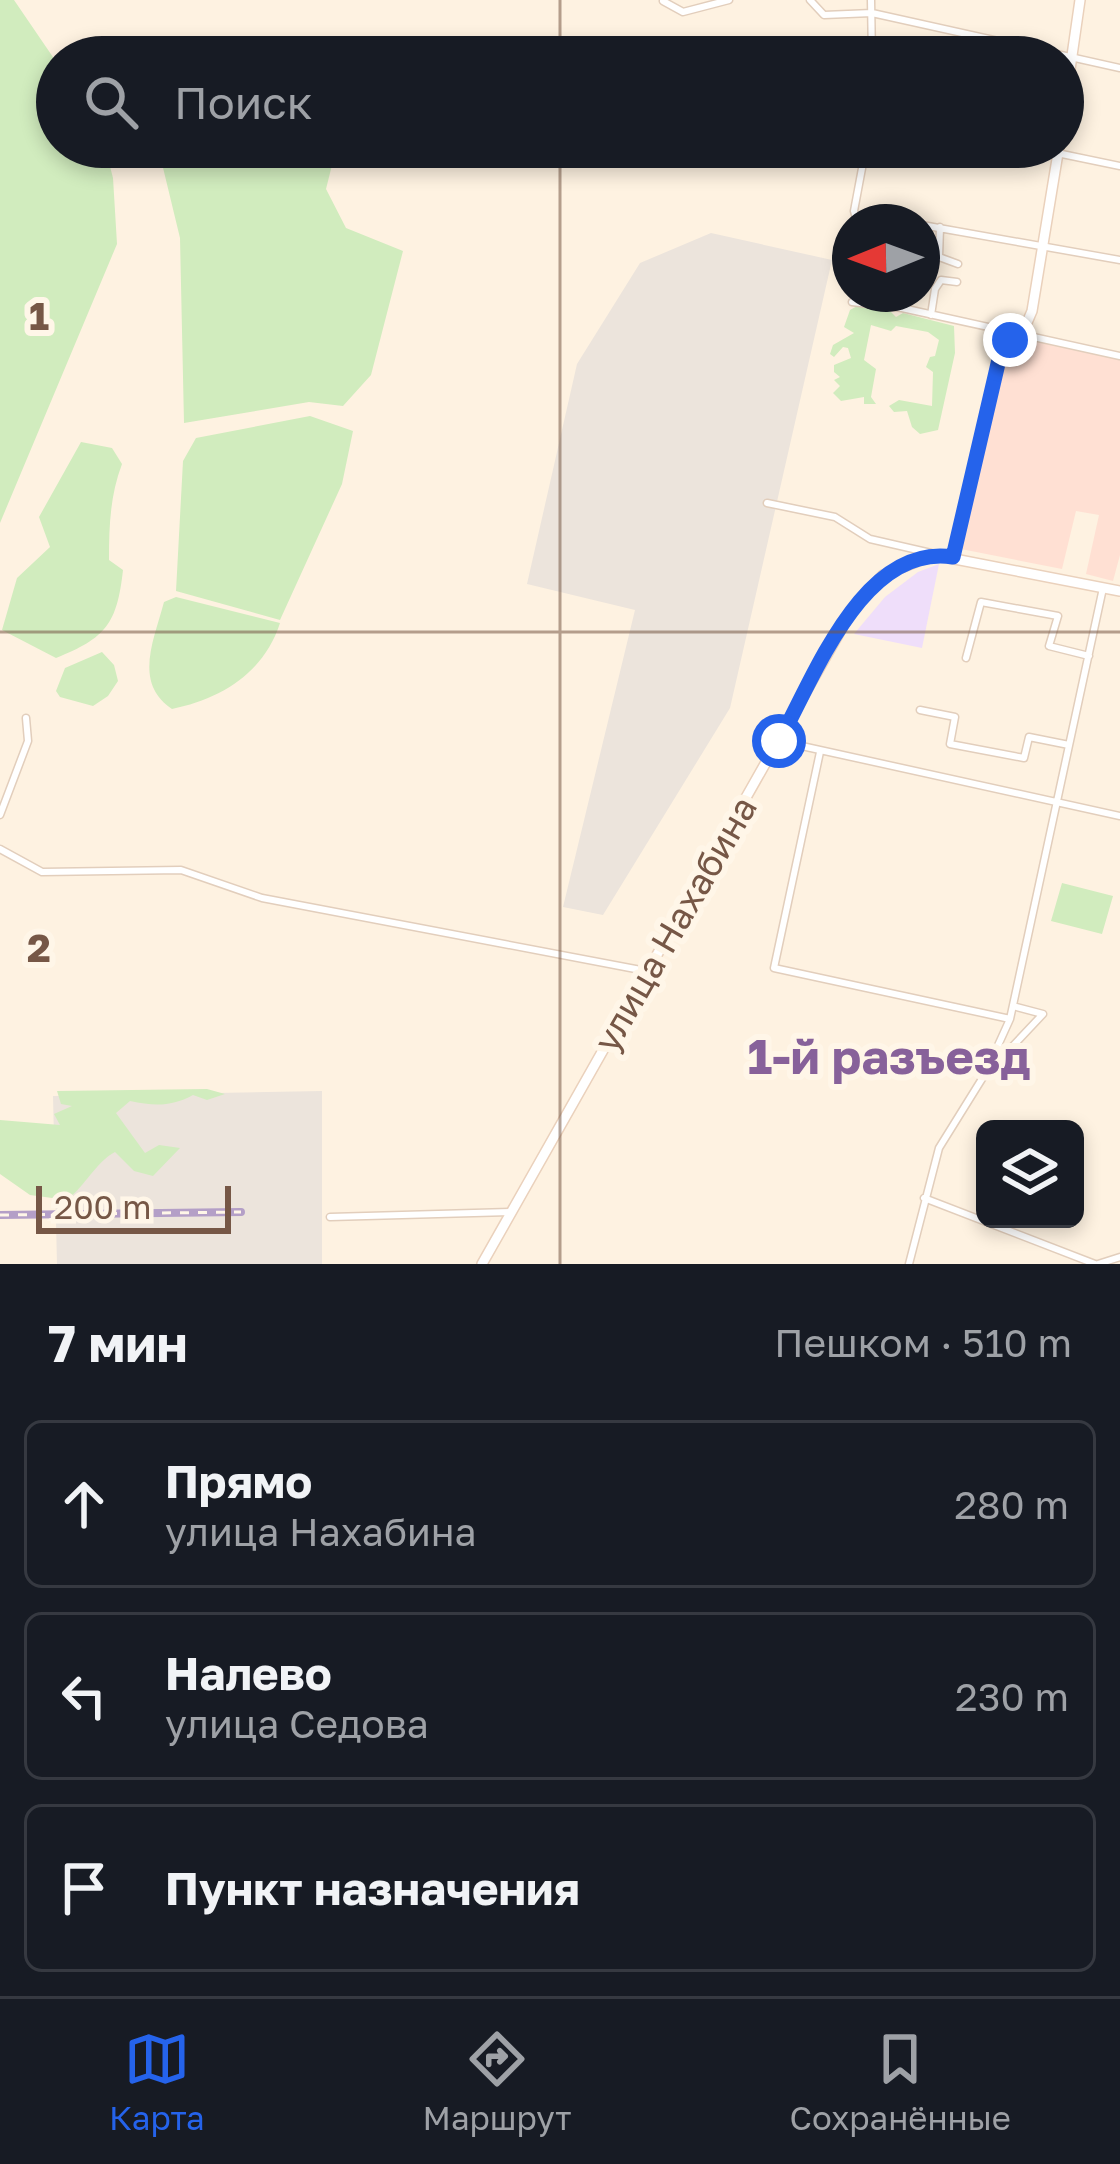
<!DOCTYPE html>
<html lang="ru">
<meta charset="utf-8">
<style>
:root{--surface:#171b24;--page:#242831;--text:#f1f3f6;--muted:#9ea1a6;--line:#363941;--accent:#2563eb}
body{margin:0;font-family:"Golos Text",sans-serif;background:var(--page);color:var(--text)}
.controls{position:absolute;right:36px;bottom:36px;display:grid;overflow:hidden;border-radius:18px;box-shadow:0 6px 18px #0003}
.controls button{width:108px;height:108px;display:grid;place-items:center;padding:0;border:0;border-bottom:3px solid var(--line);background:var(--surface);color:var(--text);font:60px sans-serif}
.compass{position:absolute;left:832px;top:204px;width:108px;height:108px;border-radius:50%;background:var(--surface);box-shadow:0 6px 18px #0003;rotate:269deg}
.scale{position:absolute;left:36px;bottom:30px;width:195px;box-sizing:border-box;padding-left:12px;border:6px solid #765746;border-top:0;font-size:33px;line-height:42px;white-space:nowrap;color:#765746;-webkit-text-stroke:9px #fff6e8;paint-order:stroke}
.stop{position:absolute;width:36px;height:36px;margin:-27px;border:9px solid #2563eb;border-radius:50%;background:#fff}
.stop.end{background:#2563eb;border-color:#fff;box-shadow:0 3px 12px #0008}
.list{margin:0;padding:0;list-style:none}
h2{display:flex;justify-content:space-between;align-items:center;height:156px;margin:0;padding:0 48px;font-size:51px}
h2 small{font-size:39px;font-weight:400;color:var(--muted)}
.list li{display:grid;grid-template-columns:78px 1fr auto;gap:36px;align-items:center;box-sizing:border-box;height:168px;margin:0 24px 24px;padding:0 24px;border:3px solid var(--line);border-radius:18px}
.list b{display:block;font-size:45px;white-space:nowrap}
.list p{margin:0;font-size:39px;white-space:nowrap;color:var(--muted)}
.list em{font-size:39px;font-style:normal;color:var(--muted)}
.icon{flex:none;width:66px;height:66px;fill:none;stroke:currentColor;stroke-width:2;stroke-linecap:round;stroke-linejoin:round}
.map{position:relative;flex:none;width:1120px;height:1264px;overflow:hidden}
.search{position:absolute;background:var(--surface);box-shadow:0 6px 18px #0003;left:36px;right:36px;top:36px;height:132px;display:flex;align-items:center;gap:30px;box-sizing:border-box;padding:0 42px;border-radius:66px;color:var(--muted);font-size:45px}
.sheet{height:732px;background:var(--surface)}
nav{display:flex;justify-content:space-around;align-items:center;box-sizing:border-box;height:168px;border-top:3px solid var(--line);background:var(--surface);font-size:33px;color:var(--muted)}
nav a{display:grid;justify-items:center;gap:6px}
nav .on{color:var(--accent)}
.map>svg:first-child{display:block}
.commercial{fill:#ffe0d3}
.industrial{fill:#ece4dc}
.education{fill:#efdefa}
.green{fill:#d1ecbe}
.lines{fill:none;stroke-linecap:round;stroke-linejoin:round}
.street-casing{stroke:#e2cebc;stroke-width:9}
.secondary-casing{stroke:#ead1bc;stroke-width:12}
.street{stroke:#fff;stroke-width:6}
.secondary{stroke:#fff;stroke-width:9}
.rail-casing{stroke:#b49fc7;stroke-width:8}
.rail{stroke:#fff6e8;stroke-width:3;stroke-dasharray:9;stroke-linecap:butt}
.route{stroke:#2563eb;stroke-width:15}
.grid{fill:none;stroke:#765746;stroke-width:3;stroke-opacity:0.55}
.labels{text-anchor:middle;stroke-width:12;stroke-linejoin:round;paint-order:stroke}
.street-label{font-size:36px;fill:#765746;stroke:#fff6e8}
.district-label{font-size:48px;font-weight:bold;fill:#87619a;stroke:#fff6e8}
.grid-label{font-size:39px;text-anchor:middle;font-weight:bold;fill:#765746;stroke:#fff6e8;stroke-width:12;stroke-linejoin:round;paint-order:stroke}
</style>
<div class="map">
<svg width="1120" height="1264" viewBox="0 0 1120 1264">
<rect width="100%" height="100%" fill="#fef2e1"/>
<path class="commercial" d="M1029,337L1120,356V555L1113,581L1086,574L1099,515L1076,511L1062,569L961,549L1005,360Z"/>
<path class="industrial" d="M711,233L832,260L730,708L603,915L563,907L635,610L527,584L577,364L640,263Z
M322,1091V1264H57L53,1096Z"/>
<path class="education" d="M939,564L922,648L854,634L885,597L918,572Z"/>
<path class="green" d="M0,0H14L57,63V147H105L113,178L117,244L0,523Z
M158,147H320L335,153L326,189L346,228L403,251L371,375L343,406L309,402L184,423L180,238Z
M859,305L889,310L896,317L903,313L954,326L955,353L938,430L920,434L912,427L907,411L894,412L889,406L899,400L932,406L933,372L926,367L930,357L935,356L939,340L928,332L896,326L891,331L871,325L864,360L876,369L871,397L876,404H864V397L841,401L833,393L840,386L834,380L840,377L834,372V365L851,358L848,348L843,347L834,357L830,354L833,345L854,333L844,327L850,310Z
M310,416L353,431L342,484L280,620L176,591L183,461L196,438Z
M81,442L112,448L122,464C110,496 109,526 109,560L123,570C117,624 106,638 56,658L2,630L17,578L50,547L39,517Z
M176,597L280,623C264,673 221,699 172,709C133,683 154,640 164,602Z
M102,652L114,665L118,681L108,696L93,706L60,697L56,691L65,668Z
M1062,883L1113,896L1102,934L1051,921Z
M207,1089L225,1094L207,1100L193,1095C171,1107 154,1106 130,1101L116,1113L145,1153L159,1145L180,1148L153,1176L134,1171L115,1152C96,1162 85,1186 67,1200L30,1195L0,1174V1120L60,1125L54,1114L72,1106L61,1104L57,1091Z"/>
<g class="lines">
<defs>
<path id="street" d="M810,0L824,15L872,13L1120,68
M871,0L872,57
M663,1L683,12L729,0
M819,57L854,52L874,42
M713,147C739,163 778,151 807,147
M1028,147L1120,166
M857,222L854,211L866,147
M922,225L1120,260
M940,227L939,257L958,264
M922,263H925
M902,294V308
M852,302L902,308L1120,356
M931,315L935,289L941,280L957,282
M767,503L835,517L870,539L931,553
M966,658L981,602L1058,616L1049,646L1089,656
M920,710L955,717L950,744L1024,758L1029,737L1069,745
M779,741L1120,816
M820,752L774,968L1010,1019
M0,815L28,741L26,718
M0,849L42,872L181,870L262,898L646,971
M993,1067L1043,1014L1013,1006
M924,1198L1095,1264
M330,1217L511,1212
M909,1264L939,1148L985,1074L1010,1019L1103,588
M1098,1264L1120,1257"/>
<path id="secondary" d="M1063,118L1080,0
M953,557L1000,355L1026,325L1032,311L1059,147
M482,1264L851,612L883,575L934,555L1120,591"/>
</defs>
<use href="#street" class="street-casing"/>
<use href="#secondary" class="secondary-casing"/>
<use href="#street" class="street"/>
<use href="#secondary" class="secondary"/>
<defs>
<path id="rail" d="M0,1215L241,1212"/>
</defs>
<use href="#rail" class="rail-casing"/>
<use href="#rail" class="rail"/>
</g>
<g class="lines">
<path class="route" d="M779,741C815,676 863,543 953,557L1000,355L1010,340"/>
</g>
<path class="grid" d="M560,0V57M560,147V1264M0,632H1120"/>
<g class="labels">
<g class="street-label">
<text transform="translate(675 924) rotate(-60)" y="13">улица Нахабина</text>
</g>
<g class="district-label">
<text x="889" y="1074">1-й разъезд</text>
</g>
</g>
<g class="grid-label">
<text x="39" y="330">1</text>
<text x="39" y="962">2</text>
</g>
</svg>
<div class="controls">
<button><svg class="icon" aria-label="layers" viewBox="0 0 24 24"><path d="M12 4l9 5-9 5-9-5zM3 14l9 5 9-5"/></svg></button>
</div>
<svg class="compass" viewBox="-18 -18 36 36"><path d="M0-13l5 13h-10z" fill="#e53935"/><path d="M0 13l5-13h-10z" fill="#9ea1a6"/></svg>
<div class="scale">200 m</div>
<div class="stop" style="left:779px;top:741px"></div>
<div class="stop end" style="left:1010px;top:340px"></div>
<div class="search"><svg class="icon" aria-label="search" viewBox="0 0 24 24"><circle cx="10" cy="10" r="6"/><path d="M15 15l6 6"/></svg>Поиск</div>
</div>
<section class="sheet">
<h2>7 мин<small>Пешком · 510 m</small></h2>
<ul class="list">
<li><svg class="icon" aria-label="ahead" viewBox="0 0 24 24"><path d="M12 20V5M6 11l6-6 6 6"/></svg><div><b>Прямо</b><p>улица Нахабина</p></div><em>280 m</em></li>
<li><svg class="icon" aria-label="left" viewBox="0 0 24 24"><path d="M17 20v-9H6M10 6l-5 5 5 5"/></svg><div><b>Налево</b><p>улица Седова</p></div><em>230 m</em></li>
<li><svg class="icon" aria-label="arrive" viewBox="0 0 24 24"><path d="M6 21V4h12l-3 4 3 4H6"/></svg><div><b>Пункт назначения</b></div></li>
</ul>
</section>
<nav>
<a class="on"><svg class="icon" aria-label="map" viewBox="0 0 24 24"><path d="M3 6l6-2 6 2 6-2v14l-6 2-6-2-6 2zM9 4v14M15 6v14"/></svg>Карта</a>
<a><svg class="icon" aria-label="directions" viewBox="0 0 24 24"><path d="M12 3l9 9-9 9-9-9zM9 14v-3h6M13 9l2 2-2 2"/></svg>Маршрут</a>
<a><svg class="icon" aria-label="saved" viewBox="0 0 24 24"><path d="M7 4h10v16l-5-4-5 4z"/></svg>Сохранённые</a>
</nav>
